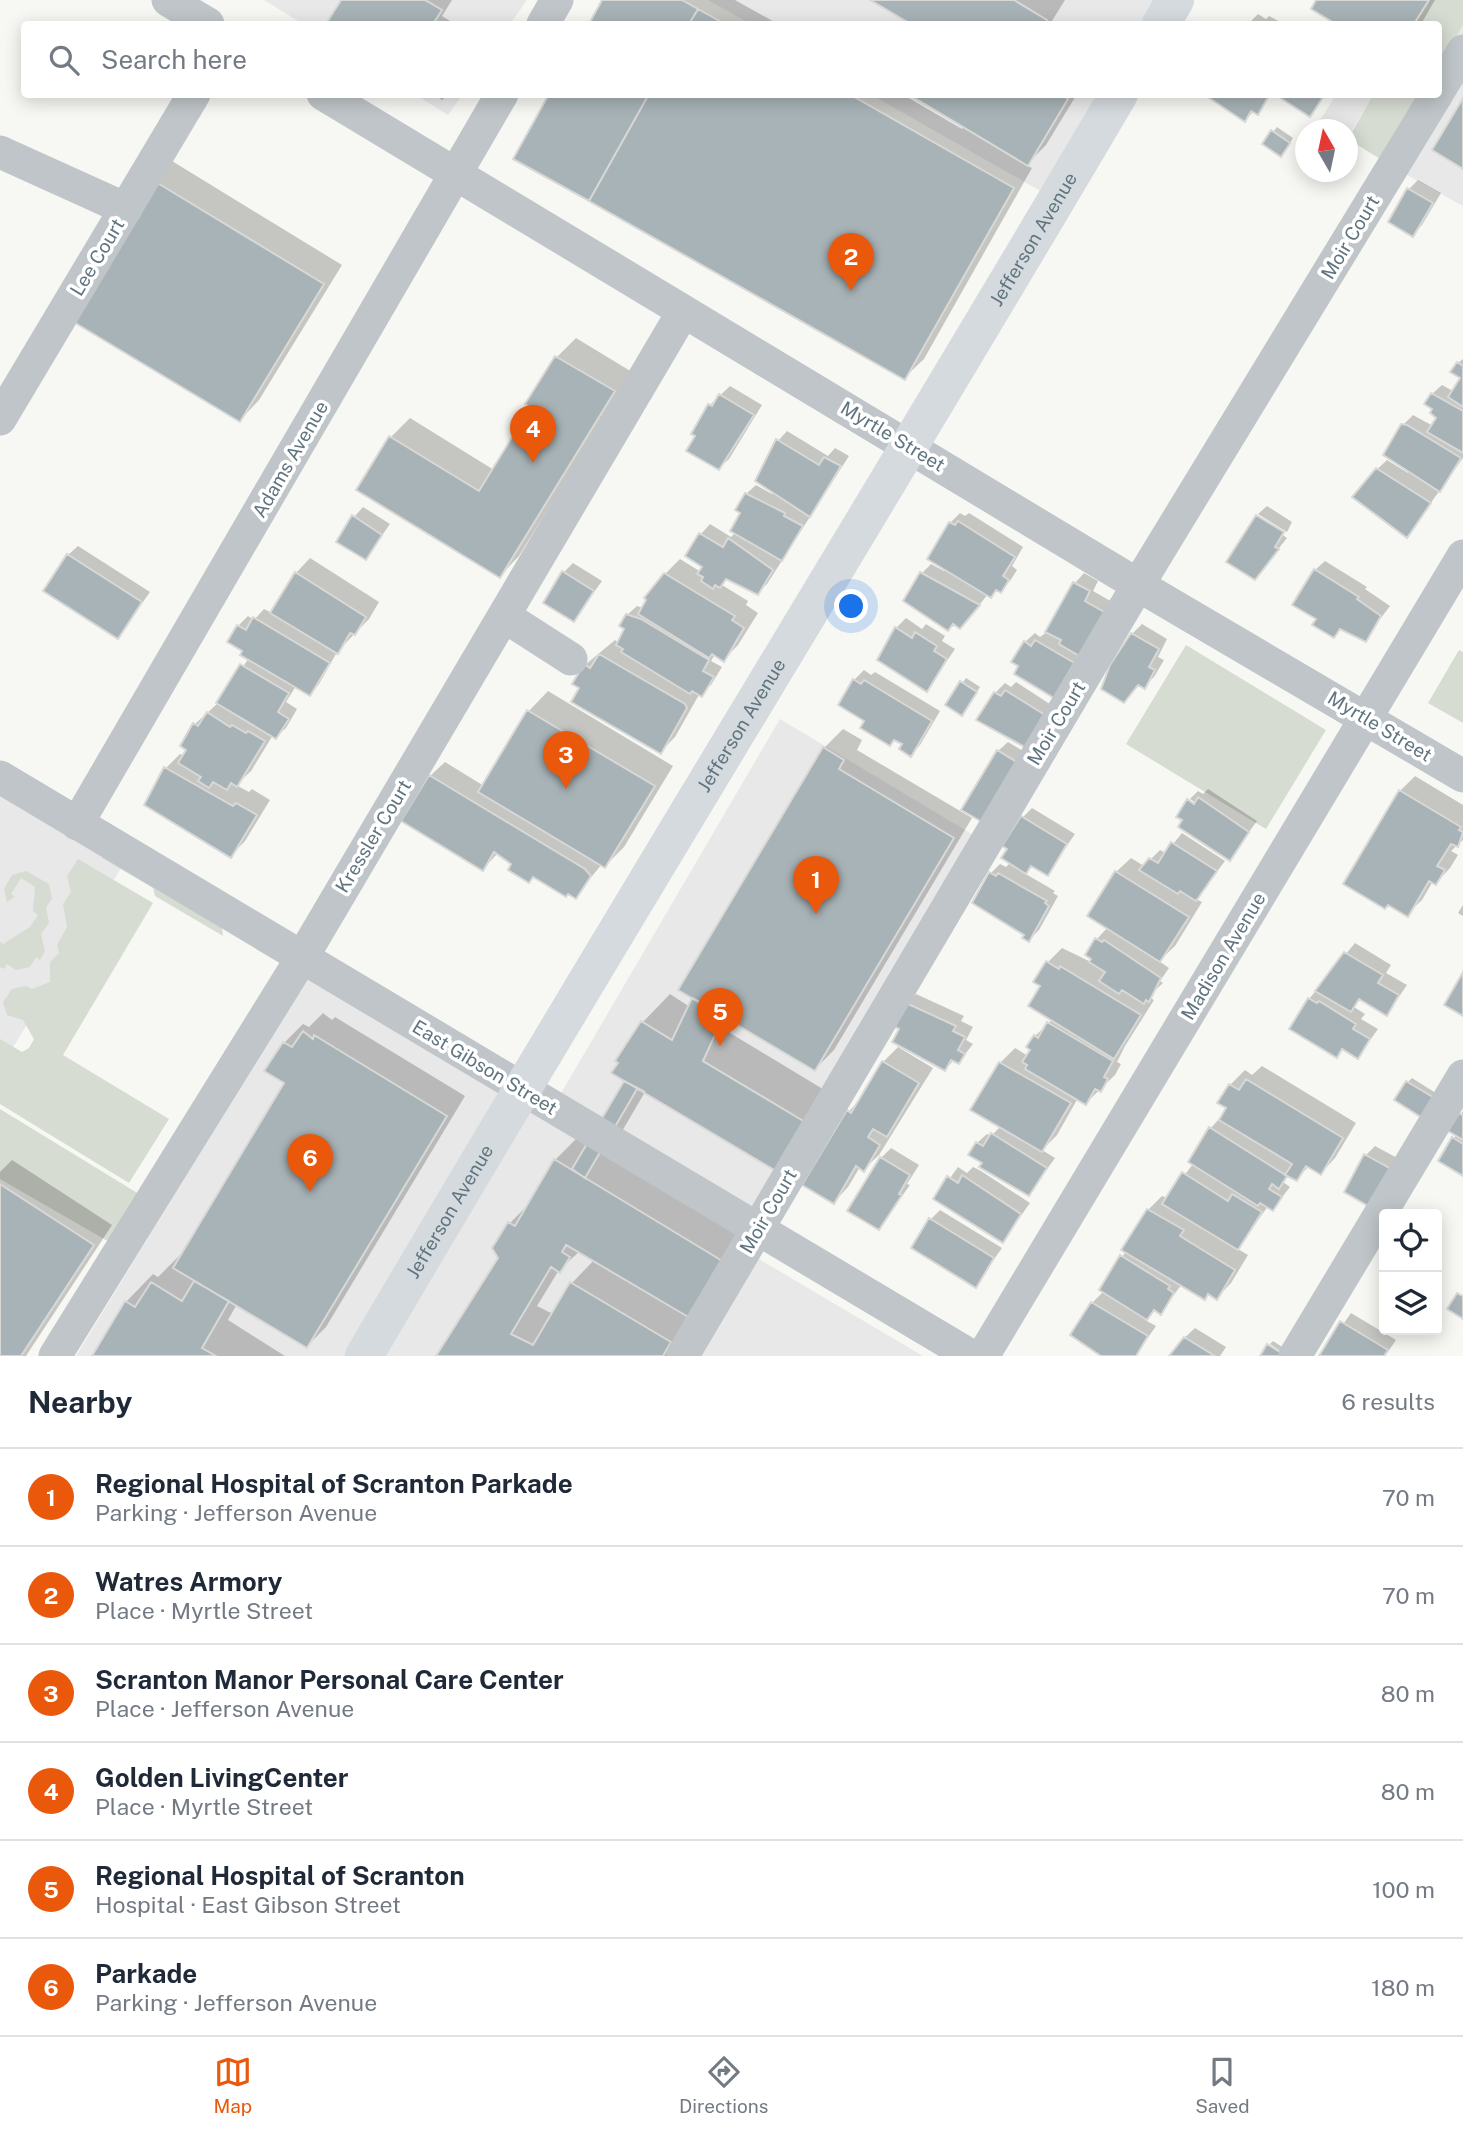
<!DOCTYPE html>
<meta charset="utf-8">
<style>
:root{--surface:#fff;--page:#f2f2f3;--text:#1f2937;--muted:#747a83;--line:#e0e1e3;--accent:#ea580c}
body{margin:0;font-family:"Public Sans",sans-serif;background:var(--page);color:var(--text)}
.controls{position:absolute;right:21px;bottom:21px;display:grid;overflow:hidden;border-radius:7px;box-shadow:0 4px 18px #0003}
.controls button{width:63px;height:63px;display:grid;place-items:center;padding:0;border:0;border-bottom:2px solid var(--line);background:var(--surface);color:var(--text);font:35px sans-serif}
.compass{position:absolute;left:1295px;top:119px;width:63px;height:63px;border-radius:50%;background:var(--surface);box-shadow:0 4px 18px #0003;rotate:351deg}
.you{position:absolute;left:852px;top:607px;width:24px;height:24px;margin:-18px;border:5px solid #fff;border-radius:50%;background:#1a73e8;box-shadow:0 0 0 10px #1a73e833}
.badge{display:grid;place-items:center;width:46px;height:46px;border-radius:50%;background:var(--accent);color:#fff;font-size:23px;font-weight:700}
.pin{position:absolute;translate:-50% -58px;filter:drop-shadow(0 2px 4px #0008)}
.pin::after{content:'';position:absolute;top:37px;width:24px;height:21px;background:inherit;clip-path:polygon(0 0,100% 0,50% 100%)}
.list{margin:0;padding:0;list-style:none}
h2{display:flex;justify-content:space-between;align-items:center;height:91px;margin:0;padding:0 28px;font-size:30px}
h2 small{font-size:23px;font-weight:400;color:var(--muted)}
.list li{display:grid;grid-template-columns:46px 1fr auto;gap:21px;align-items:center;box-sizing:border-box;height:98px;padding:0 28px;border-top:2px solid var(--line)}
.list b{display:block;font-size:26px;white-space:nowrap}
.list p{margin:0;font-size:23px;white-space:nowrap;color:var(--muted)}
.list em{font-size:23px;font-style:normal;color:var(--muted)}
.icon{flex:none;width:38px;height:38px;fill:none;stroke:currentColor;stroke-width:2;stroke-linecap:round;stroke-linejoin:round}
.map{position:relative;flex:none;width:1463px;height:1356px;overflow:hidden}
.search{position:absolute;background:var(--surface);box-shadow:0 4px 18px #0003;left:21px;right:21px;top:21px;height:77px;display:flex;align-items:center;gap:18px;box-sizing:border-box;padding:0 24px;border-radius:7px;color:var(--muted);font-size:26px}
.sheet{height:679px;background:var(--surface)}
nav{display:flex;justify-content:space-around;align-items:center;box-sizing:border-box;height:98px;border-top:2px solid var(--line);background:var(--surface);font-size:19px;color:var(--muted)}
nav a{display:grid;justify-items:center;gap:4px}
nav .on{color:var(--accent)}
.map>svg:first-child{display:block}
.built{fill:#e7e8e7}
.green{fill:#d7dcd2}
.shadow{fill:#0003;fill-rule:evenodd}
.building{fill:#a8b3b7;stroke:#d8d8d6;stroke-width:2}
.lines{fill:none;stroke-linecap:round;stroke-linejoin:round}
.minor{stroke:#bfc5c8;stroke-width:33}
.major{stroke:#d5dade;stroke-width:38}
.labels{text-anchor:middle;stroke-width:7;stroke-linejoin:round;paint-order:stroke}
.street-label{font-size:19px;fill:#607580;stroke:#fff}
</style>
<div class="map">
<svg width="1463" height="1356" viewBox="0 0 1463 1356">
<rect width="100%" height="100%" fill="#f7f7f3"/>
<path class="built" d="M264,0H527L510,24H303Z
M708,0H1155L1141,24H751Z
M1463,25V206L1398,170L1439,68Z
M416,95H462L448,115Z
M872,95H1100L1042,192Z
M1336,95H1373L1348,137V130L1331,129L1319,122Z
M780,719L975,836L735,1245L923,1356H76L309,974L546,1119Z
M0,792L123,865L0,1069Z"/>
<path class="green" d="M1429,0H1463V25L1439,68L1438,24H1414Z
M1373,95H1424L1385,162L1348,139Z
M1186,645L1326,730L1266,829L1126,744Z
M1459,650L1463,652V723L1428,703Z
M104,855L222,928L223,936L155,896L153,888L102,858Z
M78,859L153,903L63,1055L169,1119L129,1183L0,1104V1039L22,1052L29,1048L34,1039L23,1020L7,1015L3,1002L12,989L26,986L32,989L50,982V962L59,953L57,945L67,927L63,904L71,892L67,876Z
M26,871L49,884L52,899L46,907L49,923L41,934L45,951L40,960L36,957L30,967L16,970L7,964L4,969L0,967V942L3,944L30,927L38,915L33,911L35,887L21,878L11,894L15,897L7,902L4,889L12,875Z
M0,1109L139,1194L111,1243L0,1179Z"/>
<path class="shadow" d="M343,0H452L442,16L455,24H328Z
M604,0H735L778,24H591Z
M873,0H1065L1050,24H914Z
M1318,0H1435L1421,24H1339L1313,9Z
M1258,14L1266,19L1269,16L1284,24H1248Z
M434,94H448L442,100Z
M551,94H902L962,129L964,126L912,94H1077L1046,145L1026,165L1032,168L924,359L904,378Z
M1272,94L1257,113L1254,111L1245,120L1207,95Z
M1277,127L1293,138L1285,151L1264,144Z
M172,161L342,265L259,400L240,420L70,317Z
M1418,180L1441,193L1422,225L1413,234L1409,189Z
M576,338L632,372L519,556L500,576L390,438L410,418L494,470L532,407L527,404L557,357Z
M1463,359V458L1407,536L1355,496L1366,480L1387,460L1408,473L1403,425L1413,415L1433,426L1439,417L1432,394L1442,385L1453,391L1462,378L1458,363Z
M730,386L762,405L729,459L719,468L697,435L710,405Z
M787,431L828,456L835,448L849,456L767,584L757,593L728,578L722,585L748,601L746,605L758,613L738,645L724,659L715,654L711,661L722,667L711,685L700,693L675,737L660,752L581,687L585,665L615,640L619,643L627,629V615L637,606L643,608L665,574L680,559L701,572L704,566L701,534L710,524L731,537L736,532L746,494L756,485L772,494L778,441Z
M1267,506L1292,522L1287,532L1258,514Z
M363,507L390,524L366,558L354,517Z
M960,513L965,516L969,513L1023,547L1012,566L1017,570L1010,581L1000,590L988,594L970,617L948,629L922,573L931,564L944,571L946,568L929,558L950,523Z
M1257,517L1287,538L1255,578Z
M78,546L150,592L118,637L68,555Z
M310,558L379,602L369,619L337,652L319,684L310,694L296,686L286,702L297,709L286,728L276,737L273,735L251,771L236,785L249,792L252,789L270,800L245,841L231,855L166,768L180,754L184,756L188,749L182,745L195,724L218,703L249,658L238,626L248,616L254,620L264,609L272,613L296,573Z
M1325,561L1367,587L1365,589L1390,606L1365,639L1342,628L1334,636L1318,619L1315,570Z
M573,563L602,581L574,620L564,572Z
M1084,573L1098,581L1093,591L1121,607L1072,690L1025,642L1035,633L1040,637L1047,632L1075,583Z
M906,618L922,629L926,624L945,636L942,641L955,649L927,690L879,660L896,628Z
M1142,624L1167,639L1158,657L1164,660L1154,677L1144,686L1140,684L1124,701L1132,634Z
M864,670L871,675L875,672L940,711L920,745L911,754L854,680Z
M966,678L980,687L966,709L947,704Z
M1016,682L1059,710L1041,739L995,693L1005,683L1011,687Z
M548,691L673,766L624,847L605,866L602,864L575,897L498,853L483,869L430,776L445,762L484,786L529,711Z
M843,729L862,740L857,750L972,818L834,1050L815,1069L735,1022L730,1033L836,1097L808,1145L645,1092L611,1150L750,1234L673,1356H438L500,1258L510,1223L531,1202L555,1160L583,1132L592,1138L626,1080L617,1060L643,1022L670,994L690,1007L824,748ZM580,1251L595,1259L572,1283L553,1314L537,1306L559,1270Z
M1008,742L1028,754L993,812L998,751Z
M1415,776L1463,805V840L1451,851L1458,855L1450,868L1436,883L1433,881L1422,900L1407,914L1400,791Z
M1208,789L1257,821L1230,858L1202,807L1190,799L1198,791L1203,794Z
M1032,808L1075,834L1047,874L1033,865L1024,873L1055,891L1053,893L1058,896L1039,930L1029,940L991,873L1000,864L1006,867L1011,862L1023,817Z
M1182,833L1225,861L1196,899L1202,902L1175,946L1159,961L1169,968L1160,981L1163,983L1148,997L1154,1000L1125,1046L1117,1062L1121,1064L1115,1075L1086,1103L1078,1098L1057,1135L1042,1150L1055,1158L1029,1194L984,1163L977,1143L987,1134L991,1136L1001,1126L1000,1063L1015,1048L1028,1056L1035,1036L1053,1019L1043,985L1048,962L1062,948L1091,962L1097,939L1108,927L1116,872L1131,858L1144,866L1160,850L1166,853Z
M1463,905V916L1458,913Z
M1355,943L1391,965L1386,973L1407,985L1387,1014L1361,998L1354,1007L1365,1014L1361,1019L1378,1029L1358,1057L1344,1048L1337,1055L1309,999Z
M916,994L964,1016L961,1021L973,1027L966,1040L973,1044L959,1062L954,1060L945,1069L907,1004Z
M323,1013L332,1020L335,1017L465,1096L326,1327L307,1346L237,1304L228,1320L285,1356H94L126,1302L153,1274L158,1277L180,1255L182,1257L286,1082L284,1043L303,1024L309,1027Z
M898,1047L933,1068L879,1155L864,1169L860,1167L848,1187L834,1202L848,1112L862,1098L883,1062Z
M1262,1066L1356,1123L1335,1158L1321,1173L1309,1166L1297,1179L1289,1175L1283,1182L1290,1187L1273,1209L1268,1206L1238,1249L1248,1255L1231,1283L1217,1298L1182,1284L1161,1312L1156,1309L1145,1320L1156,1326L1135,1356H1106L1092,1303L1104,1291L1148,1210L1162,1196L1167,1198L1193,1164L1210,1129L1229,1108L1230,1085L1245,1070L1252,1075Z
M1412,1078L1439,1095L1428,1112L1408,1082Z
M1463,1111V1174L1453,1139L1457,1135L1450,1131Z
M1375,1146L1399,1159L1379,1195L1366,1155Z
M891,1148L919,1165L907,1184L910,1185L879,1228L881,1158Z
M12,1160L112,1225L26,1356H0V1172Z
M958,1167L967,1173L973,1167L981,1171L1030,1203L1003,1241L935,1199Z
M940,1210L1002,1248L975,1286L931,1219Z
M1351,1313L1396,1340L1385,1356H1321Z
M1195,1328L1226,1347L1220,1356H1171L1179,1343Z
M1273,1341L1290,1352L1288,1356L1270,1344Z"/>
<path class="building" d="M341,0H425L442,10L433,24H326Z
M602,0H682L698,9L689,24H589Z
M870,0H1014L1047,20L1044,24H911Z
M1316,0H1429L1414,24H1336L1311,9Z
M698,9L725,24H689Z
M549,94H649L589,201L513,159Z
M649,94H849L1014,188L905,380L589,201Z
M908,94H1060L1068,99L1028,166Z
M1263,94L1268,97L1258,115L1251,111L1245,122L1205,95Z
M1281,94H1325L1310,117L1279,97Z
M1463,98V169L1432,150Z
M1271,130L1290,143L1281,157L1262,144Z
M151,179L324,284L240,422L67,318Z
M1407,188L1433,203L1413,237L1388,222Z
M555,356L615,391L500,578L356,490L389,436L479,491L530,408L525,404Z
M1457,362L1463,366V407L1448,397L1460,378L1450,372Z
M1431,393L1463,411V453L1427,432L1436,418L1430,413L1432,409L1424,404Z
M719,394L754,415L719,470L686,451L695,436L691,434L708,404L712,406Z
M1401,424L1407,425L1461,458L1440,492L1383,455Z
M776,439L819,465L824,457L841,466L810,517L755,481Z
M1376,468L1431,503L1407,538L1352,497Z
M745,493L785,513L784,516L803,526L782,561L730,531L740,513L735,510Z
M352,515L382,535L366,560L336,542Z
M1256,515L1284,532L1275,547L1279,549L1255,580L1226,562Z
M958,521L1015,557L1003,576L1009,580L1001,593L996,590L991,598L927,559L949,522L955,525Z
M699,533L723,547L728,538L773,570L758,595L726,579L720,588L715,585L713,589L701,581L703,577L697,574L702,567L685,556Z
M67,554L142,602L118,639L43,591Z
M1314,569L1359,597L1357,599L1381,616L1366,642L1340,629L1334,638L1312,625L1316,619L1292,605Z
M562,571L594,591L574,622L543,603Z
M295,572L366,617L355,635L350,633L338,654L270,613Z
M920,572L980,605L960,629L953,624L948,631L903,601Z
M664,573L735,616L732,620L744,628L724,662L712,654L709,658L638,614L646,600L644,598Z
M1073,582L1090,591L1085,601L1113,617L1088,661L1059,644L1061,640L1045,632Z
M626,614L641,619L709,660L703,671L714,677L702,697L692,691L690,694L621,652L623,649L616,645L624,629L619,626Z
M253,617L330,663L310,696L240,655L242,651L227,642L237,625L246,630Z
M895,627L912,638L915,632L937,646L934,651L947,659L927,692L877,660Z
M1131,633L1159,649L1149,667L1155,670L1145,689L1138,685L1124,703L1101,689L1110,665Z
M1035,640L1083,668L1054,698L1014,674L1018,666L1011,662L1024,641L1031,646Z
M599,654L685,704L687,708L661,754L571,702L579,688L572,684L584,664L590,668Z
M240,664L289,693L278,712L289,719L276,739L216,703Z
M853,679L861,684L864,680L932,721L911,757L899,749L902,744L894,740L890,746L860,728L864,721L838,705Z
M960,681L977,692L962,716L945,705Z
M1005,690L1045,715L1032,751L976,720L994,692L1001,696Z
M527,710L655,786L605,868L478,792Z
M207,712L230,727L232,725L246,733L248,731L265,741L237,787L231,783L227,790L213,782L209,788L198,781L201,777L178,763L186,750L180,746L193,723L198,726Z
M823,747L844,760L839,769L954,838L815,1071L678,990Z
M997,750L1020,764L984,823L961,810Z
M164,767L233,806L236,803L257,815L231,858L144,805Z
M429,775L585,869L591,876L576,899L568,894L566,897L533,877L529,883L508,870L511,864L494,852L483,871L401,821Z
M1399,790L1461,827L1459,830L1463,832L1458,847L1451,844L1437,866L1445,870L1436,885L1429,881L1408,917L1388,905L1385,909L1343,884Z
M1198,797L1249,832L1230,861L1178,827L1182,820L1176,817L1187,799L1194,804Z
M1021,816L1067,844L1048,876L1031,866L1026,874L1001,858L1007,849L1002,846Z
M1171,842L1217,871L1196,901L1180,891L1178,894L1139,870L1149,858L1158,863Z
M1115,871L1189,917L1160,962L1087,916Z
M989,872L996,876L998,873L1047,901L1045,903L1049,906L1029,942L1022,938L1024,935L972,903Z
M1095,938L1102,942L1104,940L1161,978L1149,1002L1146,1000L1144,1004L1122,990L1119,994L1099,981L1105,972L1089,962L1091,959L1085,955Z
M1344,952L1383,975L1378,983L1399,995L1387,1016L1359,999L1351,1012L1315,991Z
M1046,961L1059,969L1060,966L1141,1015L1114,1059L1028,1006L1040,986L1033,982Z
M1463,972V1016L1444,1005Z
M692,998L724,1015L703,1061L810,1125L781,1174L611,1073L618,1063L615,1061L641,1021L672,1040Z
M1308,998L1317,1003L1319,1001L1356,1024L1353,1029L1370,1039L1358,1059L1342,1049L1337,1058L1289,1029Z
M906,1003L956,1026L953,1031L965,1037L958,1050L965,1054L959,1064L951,1060L945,1071L892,1042L899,1029L893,1026Z
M1047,1022L1113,1061L1104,1077L1108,1079L1101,1092L1095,1089L1086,1105L1025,1069L1027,1065L1022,1062L1030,1050L1026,1047L1034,1035L1038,1038Z
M303,1031L313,1039L314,1035L447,1116L307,1348L173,1268L284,1083L264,1071L283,1042L292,1047Z
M882,1061L919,1083L887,1137L873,1129L868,1137L880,1145L864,1172L856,1166L834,1204L802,1185L847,1110L851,1113Z
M999,1062L1071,1103L1042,1152L970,1110Z
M1246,1079L1343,1138L1321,1175L1306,1166L1297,1181L1285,1175L1292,1164L1219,1120L1226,1108L1217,1103L1229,1084L1239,1090Z
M624,1081L645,1092L637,1089L585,1178L572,1169Z
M1406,1081L1436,1099L1424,1119L1394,1100Z
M1459,1113L1463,1115V1140L1448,1131Z
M1209,1127L1287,1176L1279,1189L1272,1184L1269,1189L1282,1197L1273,1211L1260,1203L1258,1206L1188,1162Z
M991,1133L1047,1168L1029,1196L979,1167L982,1163L968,1155L976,1142L983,1146Z
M1452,1137L1463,1144V1176L1438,1161Z
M1364,1154L1391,1169L1370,1207L1344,1192Z
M880,1157L910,1175L899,1194L902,1195L879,1230L847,1211Z
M554,1159L724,1262L690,1318L566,1245L562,1252L570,1257L560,1273L551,1267L511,1334L533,1345L570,1282L671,1342L663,1356H436L498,1258L492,1248L508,1222L515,1226Z
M1182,1172L1228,1201L1232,1194L1262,1212L1238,1250L1162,1204Z
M962,1175L1021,1214L1003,1243L933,1199L947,1176L958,1183Z
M0,1184L94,1245L21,1356H0Z
M1147,1209L1184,1230L1180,1236L1235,1270L1217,1300L1208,1294L1205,1300L1121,1250Z
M929,1218L994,1258L976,1288L911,1248Z
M1120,1255L1170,1286L1168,1289L1174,1293L1161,1315L1154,1310L1147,1320L1099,1290Z
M194,1281L229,1301L202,1348L216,1356H92L125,1301L135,1307L151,1282L182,1301Z
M1457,1293L1463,1296V1319L1447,1309Z
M1091,1302L1148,1336L1136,1356H1101L1070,1335Z
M1340,1321L1388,1350L1384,1356H1319Z
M1184,1337L1215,1356H1169Z
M1267,1344L1286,1356H1260Z"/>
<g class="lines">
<path class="minor" d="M168,0L208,24
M543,24L557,0
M1438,92L1463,51
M323,94L1138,585L1463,776
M0,152L126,209
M0,419L194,94
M504,616L571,659
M0,777L971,1356
M77,824L502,94
M683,1355L1138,585L1437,94
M55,1356L303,956L683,312
M983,1356L1463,556
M1295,1356L1463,1076"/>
<g class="major">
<path d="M1161,24L1175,0"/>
<path id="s1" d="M364,1356C612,933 870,517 1119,94"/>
</g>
</g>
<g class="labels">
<g class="street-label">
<text transform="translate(1350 237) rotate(-59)" y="7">Moir Court</text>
<text dy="7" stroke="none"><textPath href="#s1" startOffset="1302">Jefferson Avenue</textPath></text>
<text transform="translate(97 257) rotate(-59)" y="7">Lee Court</text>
<text transform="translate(893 436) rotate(31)" y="7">Myrtle Street</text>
<text transform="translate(290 459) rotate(-60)" y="7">Adams Avenue</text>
<text transform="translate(1056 723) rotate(-59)" y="7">Moir Court</text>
<text dy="7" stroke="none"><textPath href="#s1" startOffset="735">Jefferson Avenue</textPath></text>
<text transform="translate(1380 726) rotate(31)" y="7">Myrtle Street</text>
<text transform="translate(373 836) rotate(-59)" y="7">Kressler Court</text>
<text transform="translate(1223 956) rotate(-59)" y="7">Madison Avenue</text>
<text transform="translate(485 1067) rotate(31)" y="7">East Gibson Street</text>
<text dy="7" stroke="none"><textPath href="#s1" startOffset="168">Jefferson Avenue</textPath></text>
<text transform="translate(768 1211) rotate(-60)" y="7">Moir Court</text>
</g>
</g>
</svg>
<div class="controls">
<button><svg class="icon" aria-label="locate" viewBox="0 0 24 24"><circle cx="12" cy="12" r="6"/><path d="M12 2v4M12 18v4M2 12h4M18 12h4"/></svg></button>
<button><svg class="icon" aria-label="layers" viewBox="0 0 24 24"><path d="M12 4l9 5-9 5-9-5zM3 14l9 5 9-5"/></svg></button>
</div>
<svg class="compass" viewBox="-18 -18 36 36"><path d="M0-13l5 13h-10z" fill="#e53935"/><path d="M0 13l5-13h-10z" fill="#747a83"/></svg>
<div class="you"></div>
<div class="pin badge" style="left:816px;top:914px">1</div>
<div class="pin badge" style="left:851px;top:291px">2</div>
<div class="pin badge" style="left:566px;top:789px">3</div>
<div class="pin badge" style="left:533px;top:463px">4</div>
<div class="pin badge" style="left:720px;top:1046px">5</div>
<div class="pin badge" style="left:310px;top:1192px">6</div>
<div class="search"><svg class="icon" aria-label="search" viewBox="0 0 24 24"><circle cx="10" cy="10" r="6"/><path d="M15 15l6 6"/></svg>Search here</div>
</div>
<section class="sheet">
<h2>Nearby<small>6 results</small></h2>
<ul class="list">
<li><span class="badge">1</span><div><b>Regional Hospital of Scranton Parkade</b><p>Parking · Jefferson Avenue</p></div><em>70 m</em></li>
<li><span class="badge">2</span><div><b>Watres Armory</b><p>Place · Myrtle Street</p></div><em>70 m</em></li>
<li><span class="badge">3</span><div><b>Scranton Manor Personal Care Center</b><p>Place · Jefferson Avenue</p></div><em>80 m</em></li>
<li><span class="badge">4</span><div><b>Golden LivingCenter</b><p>Place · Myrtle Street</p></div><em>80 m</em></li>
<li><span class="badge">5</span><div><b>Regional Hospital of Scranton</b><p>Hospital · East Gibson Street</p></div><em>100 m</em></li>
<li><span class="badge">6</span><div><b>Parkade</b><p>Parking · Jefferson Avenue</p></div><em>180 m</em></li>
</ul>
</section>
<nav>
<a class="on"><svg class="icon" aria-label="map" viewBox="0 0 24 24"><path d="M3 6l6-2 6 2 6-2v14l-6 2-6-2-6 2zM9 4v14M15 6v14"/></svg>Map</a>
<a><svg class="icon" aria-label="directions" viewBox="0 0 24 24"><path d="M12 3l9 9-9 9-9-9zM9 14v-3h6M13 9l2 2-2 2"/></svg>Directions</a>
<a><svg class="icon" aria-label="saved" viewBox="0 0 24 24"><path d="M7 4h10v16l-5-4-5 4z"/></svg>Saved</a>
</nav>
